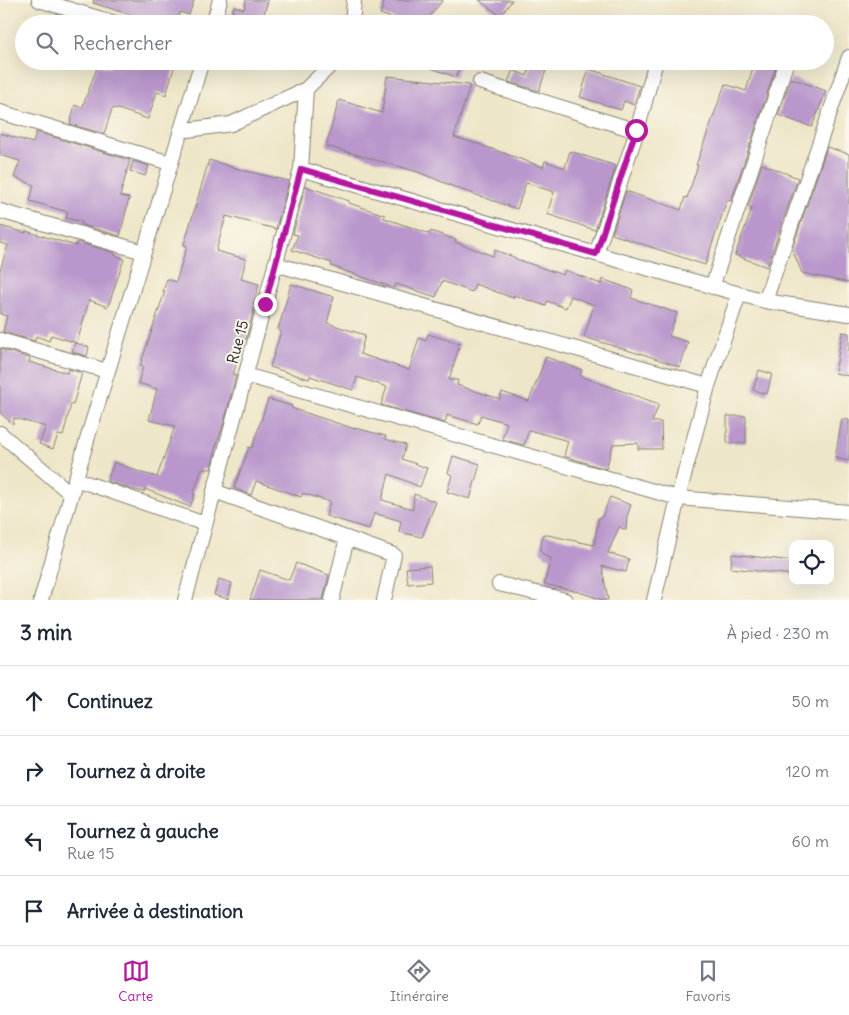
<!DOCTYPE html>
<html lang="fr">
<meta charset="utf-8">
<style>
:root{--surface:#fff;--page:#f6f6f7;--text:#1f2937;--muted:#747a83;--line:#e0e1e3;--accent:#b5179e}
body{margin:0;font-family:Delius,sans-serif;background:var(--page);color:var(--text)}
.controls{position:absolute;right:15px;bottom:15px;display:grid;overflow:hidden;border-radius:10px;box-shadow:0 5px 20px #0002}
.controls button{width:45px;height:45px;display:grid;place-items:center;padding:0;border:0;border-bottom:1px solid var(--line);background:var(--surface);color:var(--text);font:25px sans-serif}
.stop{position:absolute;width:15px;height:15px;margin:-11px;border:4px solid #b5179e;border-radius:50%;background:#fff}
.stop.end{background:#b5179e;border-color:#fff;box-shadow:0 1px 5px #0008}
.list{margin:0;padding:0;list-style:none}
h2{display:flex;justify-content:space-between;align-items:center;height:65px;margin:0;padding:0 20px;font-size:21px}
h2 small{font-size:16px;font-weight:400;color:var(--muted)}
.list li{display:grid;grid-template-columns:32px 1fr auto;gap:15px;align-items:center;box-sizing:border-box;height:70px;padding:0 20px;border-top:1px solid var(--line)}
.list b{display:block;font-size:19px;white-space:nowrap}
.list p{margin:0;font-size:16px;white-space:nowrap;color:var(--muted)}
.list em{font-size:16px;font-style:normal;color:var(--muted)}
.icon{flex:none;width:28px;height:28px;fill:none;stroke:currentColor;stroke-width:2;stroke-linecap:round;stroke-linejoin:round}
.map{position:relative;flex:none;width:849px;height:600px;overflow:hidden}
.search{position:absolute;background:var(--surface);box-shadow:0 5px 20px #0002;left:15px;right:15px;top:15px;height:55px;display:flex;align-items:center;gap:12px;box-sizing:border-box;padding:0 18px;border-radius:28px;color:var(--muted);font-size:19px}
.sheet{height:345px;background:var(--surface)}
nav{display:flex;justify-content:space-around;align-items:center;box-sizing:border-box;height:70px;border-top:1px solid var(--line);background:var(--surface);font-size:14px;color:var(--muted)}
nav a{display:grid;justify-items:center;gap:2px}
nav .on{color:var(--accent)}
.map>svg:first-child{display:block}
.building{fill:#b997cc}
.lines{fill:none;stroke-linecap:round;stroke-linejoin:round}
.minor-casing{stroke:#858172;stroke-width:16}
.minor{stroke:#fff;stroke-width:14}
.route{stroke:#b5179e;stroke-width:6}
.labels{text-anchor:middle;stroke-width:4;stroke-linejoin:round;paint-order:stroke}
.street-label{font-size:15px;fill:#1c1c1c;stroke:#fbf7ec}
</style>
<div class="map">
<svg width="849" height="600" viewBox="0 0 849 600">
<rect width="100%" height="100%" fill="#fbf7ec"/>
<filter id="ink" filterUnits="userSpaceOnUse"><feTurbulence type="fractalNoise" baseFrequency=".02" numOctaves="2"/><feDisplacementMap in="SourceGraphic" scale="10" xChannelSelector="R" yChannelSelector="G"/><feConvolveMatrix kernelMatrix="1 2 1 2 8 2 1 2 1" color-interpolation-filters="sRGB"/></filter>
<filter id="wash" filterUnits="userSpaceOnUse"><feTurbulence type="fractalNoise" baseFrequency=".0096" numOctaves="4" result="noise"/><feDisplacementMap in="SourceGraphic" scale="20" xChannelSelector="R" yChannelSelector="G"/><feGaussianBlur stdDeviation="1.12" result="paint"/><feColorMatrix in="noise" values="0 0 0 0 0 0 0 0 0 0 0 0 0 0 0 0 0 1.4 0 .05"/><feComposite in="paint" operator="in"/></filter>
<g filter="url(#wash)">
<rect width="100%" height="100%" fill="#eee6c8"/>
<g id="blocks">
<path class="building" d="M94,0H194L189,15L180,12L176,24H161L93,3Z
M246,0H268L261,24H229L234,6L244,9Z
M385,0H443L423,24H410L380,14Z
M479,0H512L501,16Z
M112,61H176L166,95L157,92L148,119L115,108L114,109H112L104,134L70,124L75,105L82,108L98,65L110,68Z
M418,61H462L456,77L417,63Z
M532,61H549L539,91L508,82L513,70L527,76Z
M755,61H778L731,201L727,200L705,265L612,234L626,191L681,210L685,197L687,198L698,165H696L725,84L746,91Z
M589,69L640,86L634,105L624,101L621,110L580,97Z
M387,76L470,85L454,137L478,144L543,167L545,161L565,168L570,151L616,166L595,230L547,214L554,192L526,183L517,209L462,190L418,172L369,158L326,146L339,100L382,113Z
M791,78L826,91L812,127L778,115Z
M36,132L130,160L120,196L129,198L120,236L82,225V222L66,218L68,212L30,201L34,185L14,177L20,161L0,155V133L33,143Z
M827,147L849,154V283L802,273L792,249Z
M209,160L242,170L289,181L276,229L226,216L216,251L246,259L241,279L259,284L253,305H255L246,339H244L233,374L236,375L224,423L214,452L215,453L211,469H202L193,494H195L190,507L145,489L144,492L130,489L107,481L114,462L142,473L157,477L175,426L149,420L157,389L138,383L143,367L140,366L165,291H163L167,279L176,282L187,246L184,245Z
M133,161L149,166L145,176L130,171Z
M762,164L798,178L767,267L735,255L752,209L748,207Z
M305,186L349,201V203L385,215L384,218L430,234L431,231L456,240L455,242L493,256L495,250L516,258V259L563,275L565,270L601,284L602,279L633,290L631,298L677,313L669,336L688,342L680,367L640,353V354L584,337L594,305L571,296L566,308L547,301L546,306L514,295L513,298L475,284L472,292L442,281L436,297L396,284L394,288L331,266L332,263L292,250L298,235L293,234Z
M0,226L26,233V231L76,246L77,242L115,253V255L124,259L108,307L89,300L77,343L51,335L49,341L36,336L35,341L3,332L7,316L0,314V270L8,245L0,243Z
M291,284L334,297L327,323L365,335L360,354L409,370L419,338L426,341L428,334L460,344L449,380H458L457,385L500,399L502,392L529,401L546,357L582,370L580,376L659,404L652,422H661L662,449H638V443L613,444L606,469L564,456L568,441L529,430L524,445L502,439L507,423L481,415L478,424L447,415L445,423L381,405L387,387L357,377L353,390L310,376L309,379L270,367L281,331L278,330Z
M842,332L849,333V376L835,373Z
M75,343L89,347L87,356L72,352Z
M0,349L30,358L29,362L67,373L68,369L82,373L73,405L71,404L63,436L58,435L53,449L39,444L46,427L14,418L13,424L0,413Z
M759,370L772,374L767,394L753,390Z
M268,399L292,406L291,408L355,429V428L386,436L385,439L406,445L402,459L427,468L420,487L389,474L382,500L413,509L414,494L436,502L422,537L399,532L401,521L374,513L369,529L326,516L330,502L303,493L301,497L256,481L251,495L234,488L249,447L252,448Z
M727,416H746V443H727Z
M842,419L849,420V461L835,458Z
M453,456L480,464L470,499L447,492L452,475L448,473Z
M610,497L631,505L627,516L626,530L619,527L608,553L629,559L626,572L602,566L608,600H603L579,592L544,584L551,558L545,556L540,551L543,534L594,545L599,517H602Z
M732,554L793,561V575L731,568Z
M296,563L329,575L323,600H250L260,570L289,580Z
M430,566L431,582L408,584L406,568Z
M219,579L232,583L228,599L214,595Z"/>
</g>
</g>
<g filter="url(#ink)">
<use href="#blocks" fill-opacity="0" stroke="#858172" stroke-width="1"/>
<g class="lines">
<defs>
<path id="minor" d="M39,0L118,24
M213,24L220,0
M352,24L354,0
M480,82L637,131
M0,112L170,163
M180,131L231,124L306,89L335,61
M301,169L596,254L765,301L849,314
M0,211L144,252
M596,254L637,131L656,61
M275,264L708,386
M712,287L787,61
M765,301L849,57
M0,340L107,371
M245,375L678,498L849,512
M0,433L71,494
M75,479L205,524
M214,491L394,555L384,600
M499,584L565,600
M41,600L89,433L202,61
M185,600L301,169L306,89
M332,600L347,538
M654,600L678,498L708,386L739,294"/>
</defs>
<use href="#minor" class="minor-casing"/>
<use href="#minor" class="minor"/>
</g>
</g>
<g class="lines" filter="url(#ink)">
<path class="route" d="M265,304L301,169L596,254L636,130"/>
</g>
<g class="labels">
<g class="street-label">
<text transform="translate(238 342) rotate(-75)" y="5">Rue 15</text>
</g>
</g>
</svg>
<div class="controls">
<button><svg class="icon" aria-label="locate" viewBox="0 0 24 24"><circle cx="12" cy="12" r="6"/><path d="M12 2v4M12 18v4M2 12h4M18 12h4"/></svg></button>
</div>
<div class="stop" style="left:636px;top:130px"></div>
<div class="stop end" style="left:265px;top:304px"></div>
<div class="search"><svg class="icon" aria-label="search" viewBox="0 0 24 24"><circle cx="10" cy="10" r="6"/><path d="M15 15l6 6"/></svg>Rechercher</div>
</div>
<section class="sheet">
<h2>3 min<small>À pied · 230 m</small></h2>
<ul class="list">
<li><svg class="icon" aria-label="ahead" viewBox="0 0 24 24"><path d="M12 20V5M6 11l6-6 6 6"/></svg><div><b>Continuez</b></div><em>50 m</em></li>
<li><svg class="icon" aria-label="right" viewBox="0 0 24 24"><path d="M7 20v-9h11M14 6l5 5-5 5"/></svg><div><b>Tournez à droite</b></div><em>120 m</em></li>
<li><svg class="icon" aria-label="left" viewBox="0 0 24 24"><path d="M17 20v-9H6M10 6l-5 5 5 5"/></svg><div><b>Tournez à gauche</b><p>Rue 15</p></div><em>60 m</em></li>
<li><svg class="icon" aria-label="arrive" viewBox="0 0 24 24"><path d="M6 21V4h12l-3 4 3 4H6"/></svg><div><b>Arrivée à destination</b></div></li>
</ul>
</section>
<nav>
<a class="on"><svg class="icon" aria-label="map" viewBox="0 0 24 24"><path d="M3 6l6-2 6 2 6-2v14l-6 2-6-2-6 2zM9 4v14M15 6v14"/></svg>Carte</a>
<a><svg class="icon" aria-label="directions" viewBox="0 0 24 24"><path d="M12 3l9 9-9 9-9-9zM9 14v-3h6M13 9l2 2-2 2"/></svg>Itinéraire</a>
<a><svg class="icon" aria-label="saved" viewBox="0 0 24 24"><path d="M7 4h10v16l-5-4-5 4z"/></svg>Favoris</a>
</nav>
